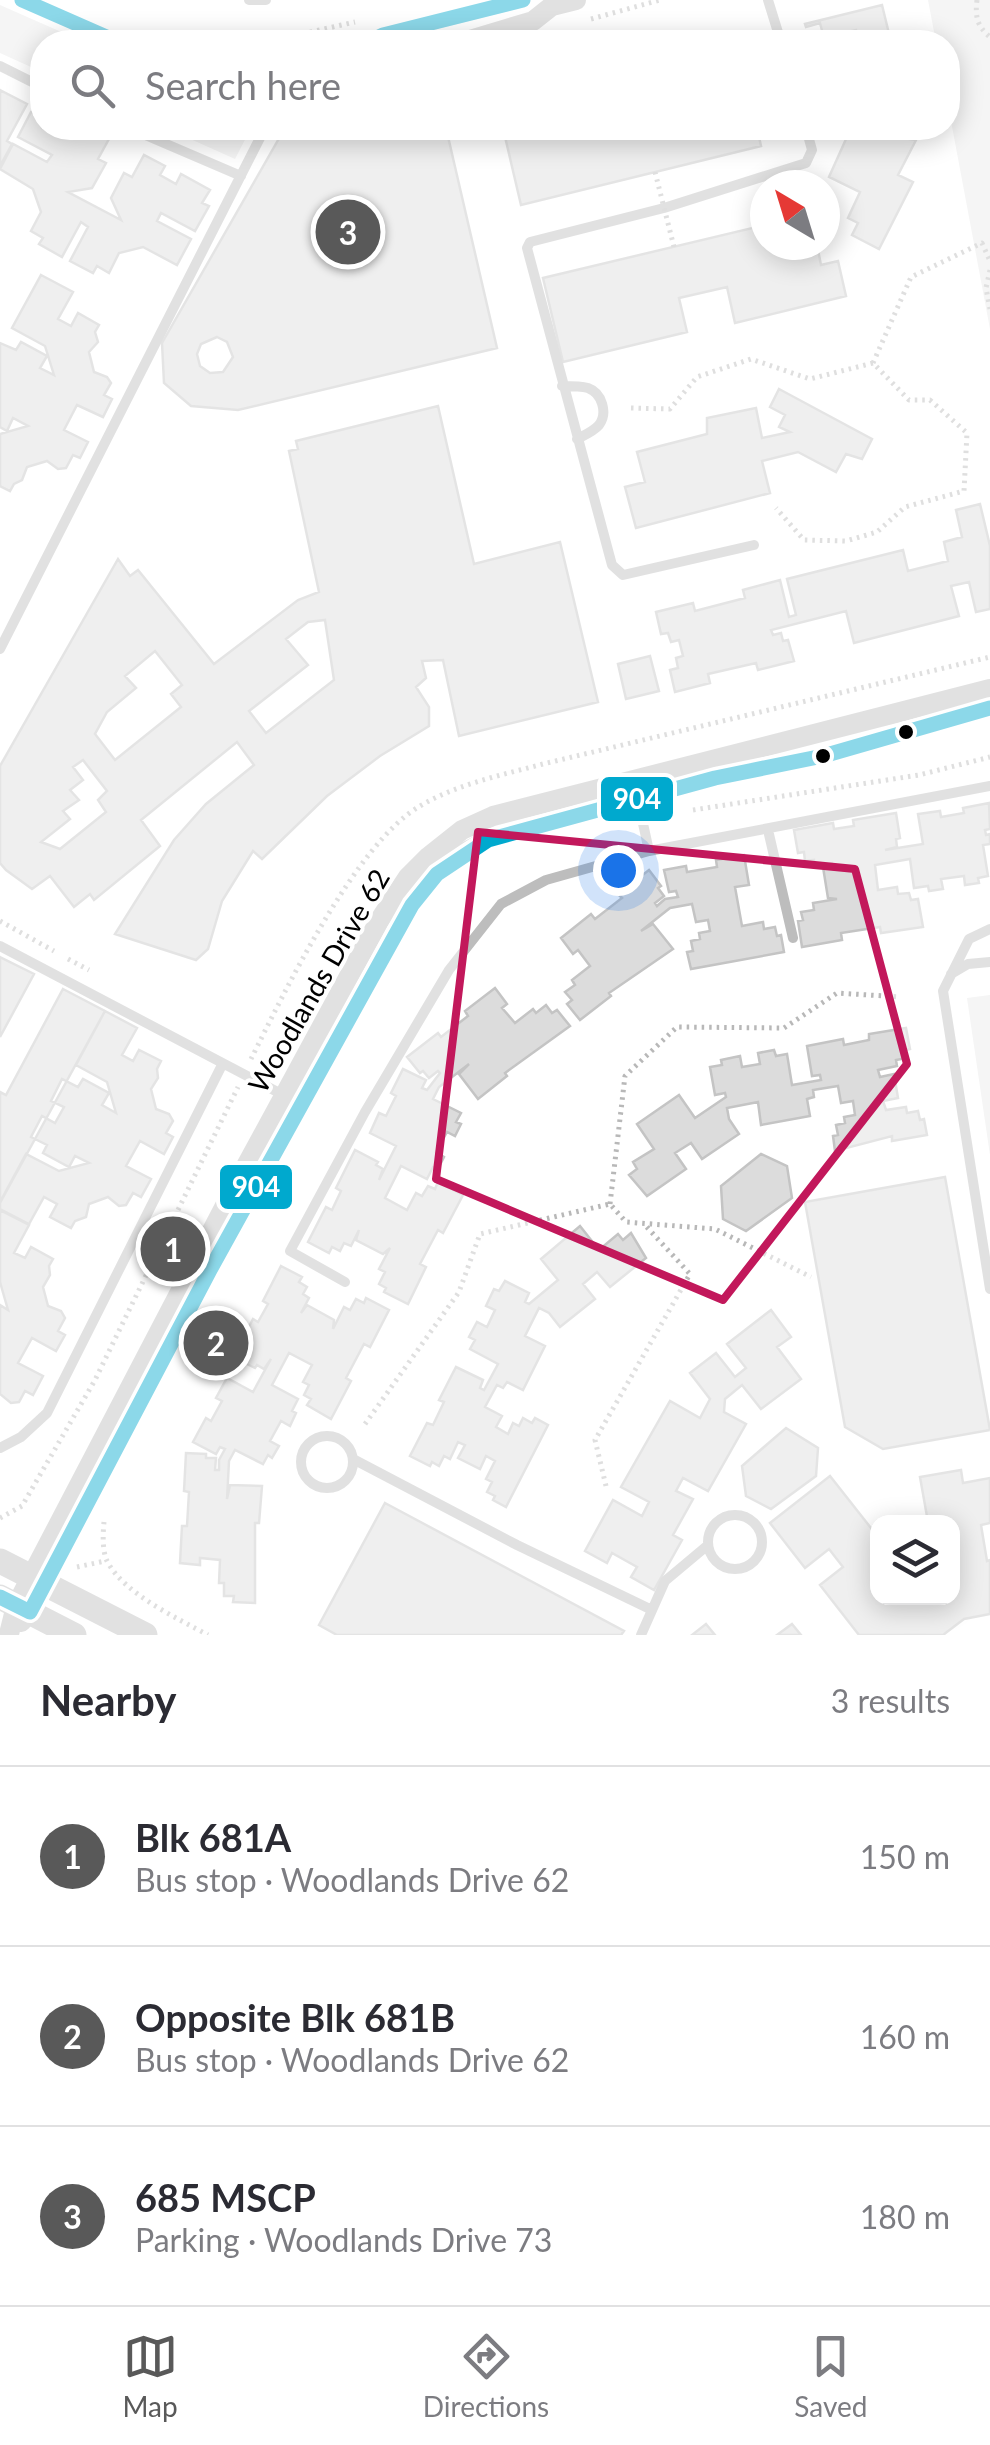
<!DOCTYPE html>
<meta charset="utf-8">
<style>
:root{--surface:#fff;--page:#f7f7f7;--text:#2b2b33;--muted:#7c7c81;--line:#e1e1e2;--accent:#595959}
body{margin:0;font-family:Lato,sans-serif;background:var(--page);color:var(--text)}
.controls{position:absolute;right:30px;bottom:30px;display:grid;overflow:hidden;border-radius:20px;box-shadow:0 5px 25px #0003}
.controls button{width:90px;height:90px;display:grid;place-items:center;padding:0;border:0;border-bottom:2px solid var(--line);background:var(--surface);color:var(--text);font:50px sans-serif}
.compass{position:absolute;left:750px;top:170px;width:90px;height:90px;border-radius:50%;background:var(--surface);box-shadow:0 5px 25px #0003;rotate:322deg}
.you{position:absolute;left:618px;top:870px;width:35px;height:35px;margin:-25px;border:8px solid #fff;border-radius:50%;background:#1a73e8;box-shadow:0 0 0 15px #1a73e833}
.badge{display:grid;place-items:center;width:65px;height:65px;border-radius:50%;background:var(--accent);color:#fff;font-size:32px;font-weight:700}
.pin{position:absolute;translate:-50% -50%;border:5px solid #fff;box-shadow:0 2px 10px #0006}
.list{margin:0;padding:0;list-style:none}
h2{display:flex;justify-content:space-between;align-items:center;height:130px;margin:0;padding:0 40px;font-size:42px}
h2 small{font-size:32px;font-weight:400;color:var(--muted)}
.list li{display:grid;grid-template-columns:65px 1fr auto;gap:30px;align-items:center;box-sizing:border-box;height:180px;padding:0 40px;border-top:2px solid var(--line)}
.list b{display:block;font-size:38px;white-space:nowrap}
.list p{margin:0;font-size:32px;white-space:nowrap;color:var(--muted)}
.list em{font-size:32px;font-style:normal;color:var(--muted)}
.icon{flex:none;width:55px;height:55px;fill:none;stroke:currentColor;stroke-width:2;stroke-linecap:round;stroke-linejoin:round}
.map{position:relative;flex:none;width:990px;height:1635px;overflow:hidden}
.search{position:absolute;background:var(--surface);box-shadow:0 5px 25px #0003;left:30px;right:30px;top:30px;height:110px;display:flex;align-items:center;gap:25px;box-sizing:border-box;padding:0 35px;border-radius:40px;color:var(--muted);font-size:38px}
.sheet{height:670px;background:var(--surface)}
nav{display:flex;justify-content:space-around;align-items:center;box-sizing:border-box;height:140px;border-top:2px solid var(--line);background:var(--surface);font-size:28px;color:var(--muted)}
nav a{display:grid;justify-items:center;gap:5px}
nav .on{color:var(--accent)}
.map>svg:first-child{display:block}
.green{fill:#e8e8e8}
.building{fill:#dcdcdc;stroke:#c4c4c4;stroke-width:2.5;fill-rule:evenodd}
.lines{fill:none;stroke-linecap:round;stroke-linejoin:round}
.path{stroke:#b8b8b8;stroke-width:5;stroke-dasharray:2.5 5;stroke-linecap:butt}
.service{stroke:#bdbdbd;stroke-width:10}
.minor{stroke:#bdbdbd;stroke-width:20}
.tertiary{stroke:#bdbdbd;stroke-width:25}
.path-bridge{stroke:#b8b8b8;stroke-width:5;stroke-dasharray:2.5 5;stroke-linecap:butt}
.bus-1-casing{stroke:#fff;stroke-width:22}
.bus-1{stroke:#00a9ce;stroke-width:15}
.marked{fill:none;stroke:#c2185b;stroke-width:8;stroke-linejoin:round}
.bus-dot{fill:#000;stroke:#fff;stroke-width:4}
.labels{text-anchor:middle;stroke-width:8;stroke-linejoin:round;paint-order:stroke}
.street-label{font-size:28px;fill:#000;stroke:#fff}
.line-badge{stroke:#fff;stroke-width:4}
.badge-label{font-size:28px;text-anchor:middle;font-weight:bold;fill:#fff}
</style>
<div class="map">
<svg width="990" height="1635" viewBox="0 0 990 1635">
<rect width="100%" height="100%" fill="#fff"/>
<path class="green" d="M928,0H990V329L948,105V42H936Z
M0,5L84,42H42V72L0,53Z
M166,128H251L235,159Z
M990,995V1155L967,998Z"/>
<path class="building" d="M882,5L891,42H859L856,30L824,38L820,23L806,27L805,24Z
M0,90L27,104L7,141L12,144L0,166Z
M42,106V128H70L85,135L89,128H93L110,137L98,159L106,163L92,188L68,192L121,220L111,198L124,173L132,177L144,155L165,166L160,175L176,184L181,174L210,190L202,203L209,206L195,231L161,213L157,221L191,239L177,265L143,247L119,253L109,273L97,266L93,273L70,261L88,227L81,222L62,257L39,244L43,238L31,231L41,212L33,189L0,169L13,144L47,162L52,155L18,137L31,112L38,115Z
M285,128H446L497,348L238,410L191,406L164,383L162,343ZM217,337L227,342L233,357L223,372L210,373L200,366L197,354L201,344Z
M503,128H757L761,146L521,205Z
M851,128H888L890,136L916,140L898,175L913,182L879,249L852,235L858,223L848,218L860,192L829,177Z
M765,225V245H788L789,250L817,245L821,265L838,261L846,296L735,323L727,287L679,298L687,332L563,362L543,278Z
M41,275L73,292L58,319L71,326L78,313L99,325L95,332L98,342L89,352L94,372L107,377L111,383L104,395L112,399L103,417L77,405L64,430L88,442L80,458L73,455L66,468L58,469L47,461L27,467L22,480L14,484L10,491L0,486V434L28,426L13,418L7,431L0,427V343L16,350L21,342L47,356L40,368L54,375L45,346L12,328Z
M779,389L872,439L862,459L846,454L836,472L798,452L762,461L770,493L636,528L625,487L645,482L637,452L707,434V418L756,408L762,438L790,432L779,427L785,415L770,407Z
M438,406L474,564L560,542L598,702L459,736L443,660L422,661L426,678L416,687L429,707V726L380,756L327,796L262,859L253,851L222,901L208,949L196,960L115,934L174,840L206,804L254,765L237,742L141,820L160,846L94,900L90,894L74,907L50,876L32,889L6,870L0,863V766L118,559L130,576L138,570L214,664L298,600L319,592L289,451L298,449L296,441ZM325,620L334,680L266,733L249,711L308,665L286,639L308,622ZM155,651L182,685L171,694L181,707L115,760L95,734L107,712L136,688L125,676ZM83,760L107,791L98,800L106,812L60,849L41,842L70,819L63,811L79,800L70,790L83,780L73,767Z
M980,504L990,546V609L976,612L969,582L951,586L959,616L854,643L846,611L771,630L773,635L781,633L783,641L788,640L794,661L758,670L756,663L708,674L710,683L675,692L670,670L678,668L676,658L683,656L679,640L671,642L668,633L661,634L656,612L693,603L695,611L745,598L743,590L780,580L789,617L796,615L787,579L903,550L908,571L948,561L944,542L962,537L956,510Z
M650,656L659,691L626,699L618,664Z
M989,803L990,829L985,830L986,835L990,834V844L983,845L988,876L978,878L979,883L965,885L964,876L941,879L943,889L929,891L928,886L914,888L910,859L875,865L878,890L897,887L898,894L909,893L911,900L918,899L923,927L881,933L880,927L841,933L842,940L802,947L798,921L803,920L801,912L814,910L813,903L837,899L828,898L823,867L833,863L815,867L814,860L805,861L804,852L798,853L794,830L833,823L834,829L854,826L853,820L896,813L900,838L896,839L897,847L885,850L923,844L918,814L940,811L941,817L964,813L963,808Z
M744,855L749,885L735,887L742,926L763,922L764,929L775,927L777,936L781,935L784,952L691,969L687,952L693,951L691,941L700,939L699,933L710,931L708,920L696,922L692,904L670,908L641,931L653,924L673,949L609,993L611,996L580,1020L567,1004L572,1000L565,992L575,985L572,980L590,966L578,950L573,954L561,938L591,914L595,919L622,898L618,894L649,870L661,886L658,888L664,896L655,903L657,906L665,899L678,897L676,891L669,892L664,870L686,866L687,872L717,867L716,860Z
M0,957L34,974L0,1037Z
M495,988L507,1004L502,1008L515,1023L533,1009L536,1013L546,1005L552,1013L557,1010L570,1026L505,1073L507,1076L478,1099L459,1074L469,1064L439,1087L433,1099L461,1113L456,1122L461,1124L455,1136L447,1132L436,1152L444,1157L438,1169L433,1167L427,1179L401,1166L385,1198L407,1210L416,1193L422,1196L428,1186L435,1189L438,1182L463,1195L443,1233L438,1230L420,1264L426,1267L408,1304L384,1292L386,1288L379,1284L385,1272L379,1269L390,1248L383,1254L356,1240L359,1230L351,1246L344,1243L340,1251L332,1247L329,1253L308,1242L326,1207L332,1210L341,1191L336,1188L355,1150L378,1162L376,1165L383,1169L379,1180L396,1146L370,1133L379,1113L386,1116L396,1096L391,1093L403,1069L426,1080L422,1088L427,1090L440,1073L438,1071L429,1078L423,1071L420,1073L407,1057L438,1033L441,1037L468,1016L465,1011Z
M63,989L105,1011L0,1203V1092L6,1095Z
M105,1011L137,1028L122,1055L133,1061L139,1050L161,1061L157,1069L158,1078L151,1089L156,1109L169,1114L173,1121L166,1133L173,1137L164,1154L140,1141L126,1166L151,1179L141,1197L133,1193L126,1205L119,1206L108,1197L89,1204L86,1217L75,1221L71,1228L50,1217L57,1204L44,1197L29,1224L0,1209V1202L26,1154L59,1171L89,1163L75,1156L69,1167L43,1153L47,1145L31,1137L42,1116L55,1123L64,1107L51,1101L62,1079L78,1087L83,1079L109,1093L102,1105L116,1113L107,1082L76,1065Z
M906,1028L910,1049L905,1050L907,1058L896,1060L897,1066L878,1070L880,1077L894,1074L898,1098L883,1101L886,1110L906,1107L907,1113L918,1111L920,1120L924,1119L927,1135L892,1141V1136L835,1151L833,1136L838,1135L836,1125L845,1123L844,1117L855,1115L853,1101L841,1103L838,1086L813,1090L814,1097L807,1099L810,1116L761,1125L758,1102L727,1108L729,1119L739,1134L702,1159L691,1143L675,1153L686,1169L647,1196L629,1175L637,1169L633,1162L654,1149L637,1124L679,1095L695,1118L726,1097L725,1093L715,1095L710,1067L722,1065L721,1060L740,1056L742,1067L760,1064L758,1053L774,1050L776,1056L787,1054L792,1085L821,1080L820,1075L812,1076L807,1046L843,1039L844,1045L869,1040V1034Z
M761,1154L787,1166L792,1198L746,1231L723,1219L721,1186Z
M945,1177L990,1430L883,1449L845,1427L805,1202Z
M0,1210L29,1225L14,1253L25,1258L31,1247L53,1259L49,1266L50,1275L43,1287L48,1306L61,1311L65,1318L58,1331L65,1335L56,1351L32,1338L18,1363L43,1376L33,1395L25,1391L19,1402L11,1403L0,1394V1305L8,1310L0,1282Z
M580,1226L599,1250L618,1234L623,1240L631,1233L646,1258L610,1287L597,1272L583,1284L595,1299L560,1327L549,1313L539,1308L525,1336L545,1346L523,1390L507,1382L503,1388L497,1385L485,1407L502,1416L496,1427L508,1434L513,1423L519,1426L523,1418L532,1423L535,1418L548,1425L506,1507L493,1500L495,1496L487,1492L492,1482L486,1479L495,1461L486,1456L480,1469L458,1458L465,1445L458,1442L450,1459L444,1456L439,1466L432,1462L430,1466L410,1456L427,1423L433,1425L444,1402L439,1400L456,1367L483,1380L480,1388L484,1390L498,1364L470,1349L475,1340L469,1337L477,1322L487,1327L495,1310L486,1306L494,1289L499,1291L505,1281L529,1293L525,1302L529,1304L558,1280L541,1259Z
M281,1266L302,1277L299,1282L307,1287L303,1294L309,1298L301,1313L307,1305L334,1320L333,1329L344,1307L350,1310L356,1299L364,1303L366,1298L389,1310L370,1347L364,1344L346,1378L351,1381L331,1419L307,1405L311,1399L304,1395L309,1385L303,1382L312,1365L289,1353L272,1385L298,1399L292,1411L296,1413L290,1426L281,1421L270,1441L279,1446L272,1458L268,1455L263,1464L235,1450L229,1461L227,1499L230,1485L262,1486L259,1523H255V1603L233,1602L234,1596H224V1583H219L220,1560L200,1558V1565L180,1563L182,1526H187L189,1492L184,1491L186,1453L206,1454V1458H216L215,1470H219V1460L225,1449L220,1447L216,1454L193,1442L206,1418L211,1421L222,1401L216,1398L227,1378L253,1392L271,1359L264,1369L257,1365L255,1368L233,1357L253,1319L258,1322L268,1304L263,1301Z
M771,1310L791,1337L777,1347L801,1379L761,1409L742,1385L725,1399L724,1412L746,1424L708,1491L683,1478L676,1491L693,1499L673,1535L682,1540L654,1590L631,1577L637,1567L612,1553L607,1563L585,1551L613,1500L642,1516L649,1502L621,1487L670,1401L700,1418L710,1399L690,1373L716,1353L735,1377L746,1368L727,1344Z
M786,1428L818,1448L816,1476L771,1509L746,1496L742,1466Z
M961,1470L963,1483L990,1478V1523L981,1525L987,1561L990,1560V1614L964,1619L943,1635H859L820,1585L843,1567L829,1549L805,1568L770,1523L830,1476L878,1537V1598L889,1600L952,1598V1522H928L920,1477Z
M385,1503L624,1631L621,1635H337L319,1625Z
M706,1624L715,1635H692Z
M792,1624L801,1635H777Z"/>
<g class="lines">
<path class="path" d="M977,0C975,17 977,26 990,37
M591,19L660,0
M139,33L175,42
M266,42L355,22
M990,270L986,288L990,309
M873,363L911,277L982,243L990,261
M631,408L670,409L697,377L751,359L810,379L873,363L909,400H930L967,433L964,491L905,507L877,532L846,541L804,540L776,508
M693,810L919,775L990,757
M0,921L54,951
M68,959L89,970
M251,1059C285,991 356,843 420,806C457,784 502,775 543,764L990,657
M610,1204L625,1076L677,1027L784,1028L837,993L901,997
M365,1424L459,1292L480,1234L610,1204L626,1222L715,1229L811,1277
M606,1486L595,1440L690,1274L644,1224
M0,1518L22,1506L95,1380L238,1087
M104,1522C103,1533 102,1550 107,1561C124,1594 177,1618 208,1635
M77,1567L105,1561"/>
<path class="service" d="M249,0H266
M768,0L781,42
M0,66L42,87
M129,128L241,176
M562,386C570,386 581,386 588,388C602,393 608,413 599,425C594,431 585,435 577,439
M754,545L623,575L612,565L527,248L530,242L664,208L806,163L812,150L806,128
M0,649L265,128
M637,796L649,851
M768,830L793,938
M990,929L969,939L943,991L990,1289
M0,946L287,1097
M951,974L968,964L990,962
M345,1282L290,1251L365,1112L449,970L501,904L546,880L649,851L990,786
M301 1462a26 26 0 1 1 52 0a26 26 0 1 1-52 0Z
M0,1448L21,1437L47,1413L222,1065
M353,1459L517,1545L652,1610
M708 1542a27 27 0 1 1 54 0a27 27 0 1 1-54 0Z
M641,1635L665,1581L708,1545"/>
<path class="minor" d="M22,0L118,42
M369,42L383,35L523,0
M463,42L533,21L552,6L576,0
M21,1622L30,1612L210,1270L412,905L437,874L469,850L488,840L715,778L823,756L990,708
M9,1634L16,1606L239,1179L379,921L408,877L428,857L462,830L493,816L990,689"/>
<path class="tertiary" d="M0,1561L145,1635
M0,1597L74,1635"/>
<path class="path-bridge" d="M655,172L674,247"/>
<defs>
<path id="bus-1" d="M22,0L118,42
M369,42L383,35L523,0
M0,1597L30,1612L210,1270L412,905L437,874L488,840L715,778L823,756L990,708"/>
</defs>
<use href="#bus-1" class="bus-1-casing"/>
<use href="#bus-1" class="bus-1"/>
</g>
<path d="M0 0H990V1635H0ZM478,832L855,869L907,1064L723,1300L436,1179Z" fill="#fff" fill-opacity=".55" fill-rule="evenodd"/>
<path class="marked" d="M478,832L855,869L907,1064L723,1300L436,1179Z"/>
<g class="bus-dot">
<circle cx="906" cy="732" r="9"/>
<circle cx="823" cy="756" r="9"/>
</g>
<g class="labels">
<g class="street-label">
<text transform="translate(319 981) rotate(-60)" y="10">Woodlands Drive 62</text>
</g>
</g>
<g class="line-badge">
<rect x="599" y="775" width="76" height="48" rx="10" fill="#00a9ce"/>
<rect x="218" y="1163" width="76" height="48" rx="10" fill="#00a9ce"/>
</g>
<g class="badge-label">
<text x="637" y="809">904</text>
<text x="256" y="1197">904</text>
</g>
</svg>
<div class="controls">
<button><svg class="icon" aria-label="layers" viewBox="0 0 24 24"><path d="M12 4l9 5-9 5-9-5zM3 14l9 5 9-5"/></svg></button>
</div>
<svg class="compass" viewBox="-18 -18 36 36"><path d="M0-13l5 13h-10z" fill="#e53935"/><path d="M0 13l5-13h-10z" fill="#7c7c81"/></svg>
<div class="you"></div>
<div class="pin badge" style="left:173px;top:1249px">1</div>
<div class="pin badge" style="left:216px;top:1343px">2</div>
<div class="pin badge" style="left:348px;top:232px">3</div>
<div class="search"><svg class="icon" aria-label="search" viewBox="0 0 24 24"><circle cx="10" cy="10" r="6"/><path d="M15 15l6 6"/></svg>Search here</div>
</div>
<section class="sheet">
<h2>Nearby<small>3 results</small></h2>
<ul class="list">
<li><span class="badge">1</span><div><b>Blk 681A</b><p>Bus stop · Woodlands Drive 62</p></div><em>150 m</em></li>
<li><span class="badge">2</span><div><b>Opposite Blk 681B</b><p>Bus stop · Woodlands Drive 62</p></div><em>160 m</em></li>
<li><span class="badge">3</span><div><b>685 MSCP</b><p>Parking · Woodlands Drive 73</p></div><em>180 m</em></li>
</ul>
</section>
<nav>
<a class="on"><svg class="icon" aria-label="map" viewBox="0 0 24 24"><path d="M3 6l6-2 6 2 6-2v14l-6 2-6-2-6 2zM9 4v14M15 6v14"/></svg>Map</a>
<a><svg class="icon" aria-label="directions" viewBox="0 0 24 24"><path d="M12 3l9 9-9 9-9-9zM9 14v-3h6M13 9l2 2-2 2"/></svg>Directions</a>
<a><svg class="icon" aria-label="saved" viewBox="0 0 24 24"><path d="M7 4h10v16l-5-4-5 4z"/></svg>Saved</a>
</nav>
